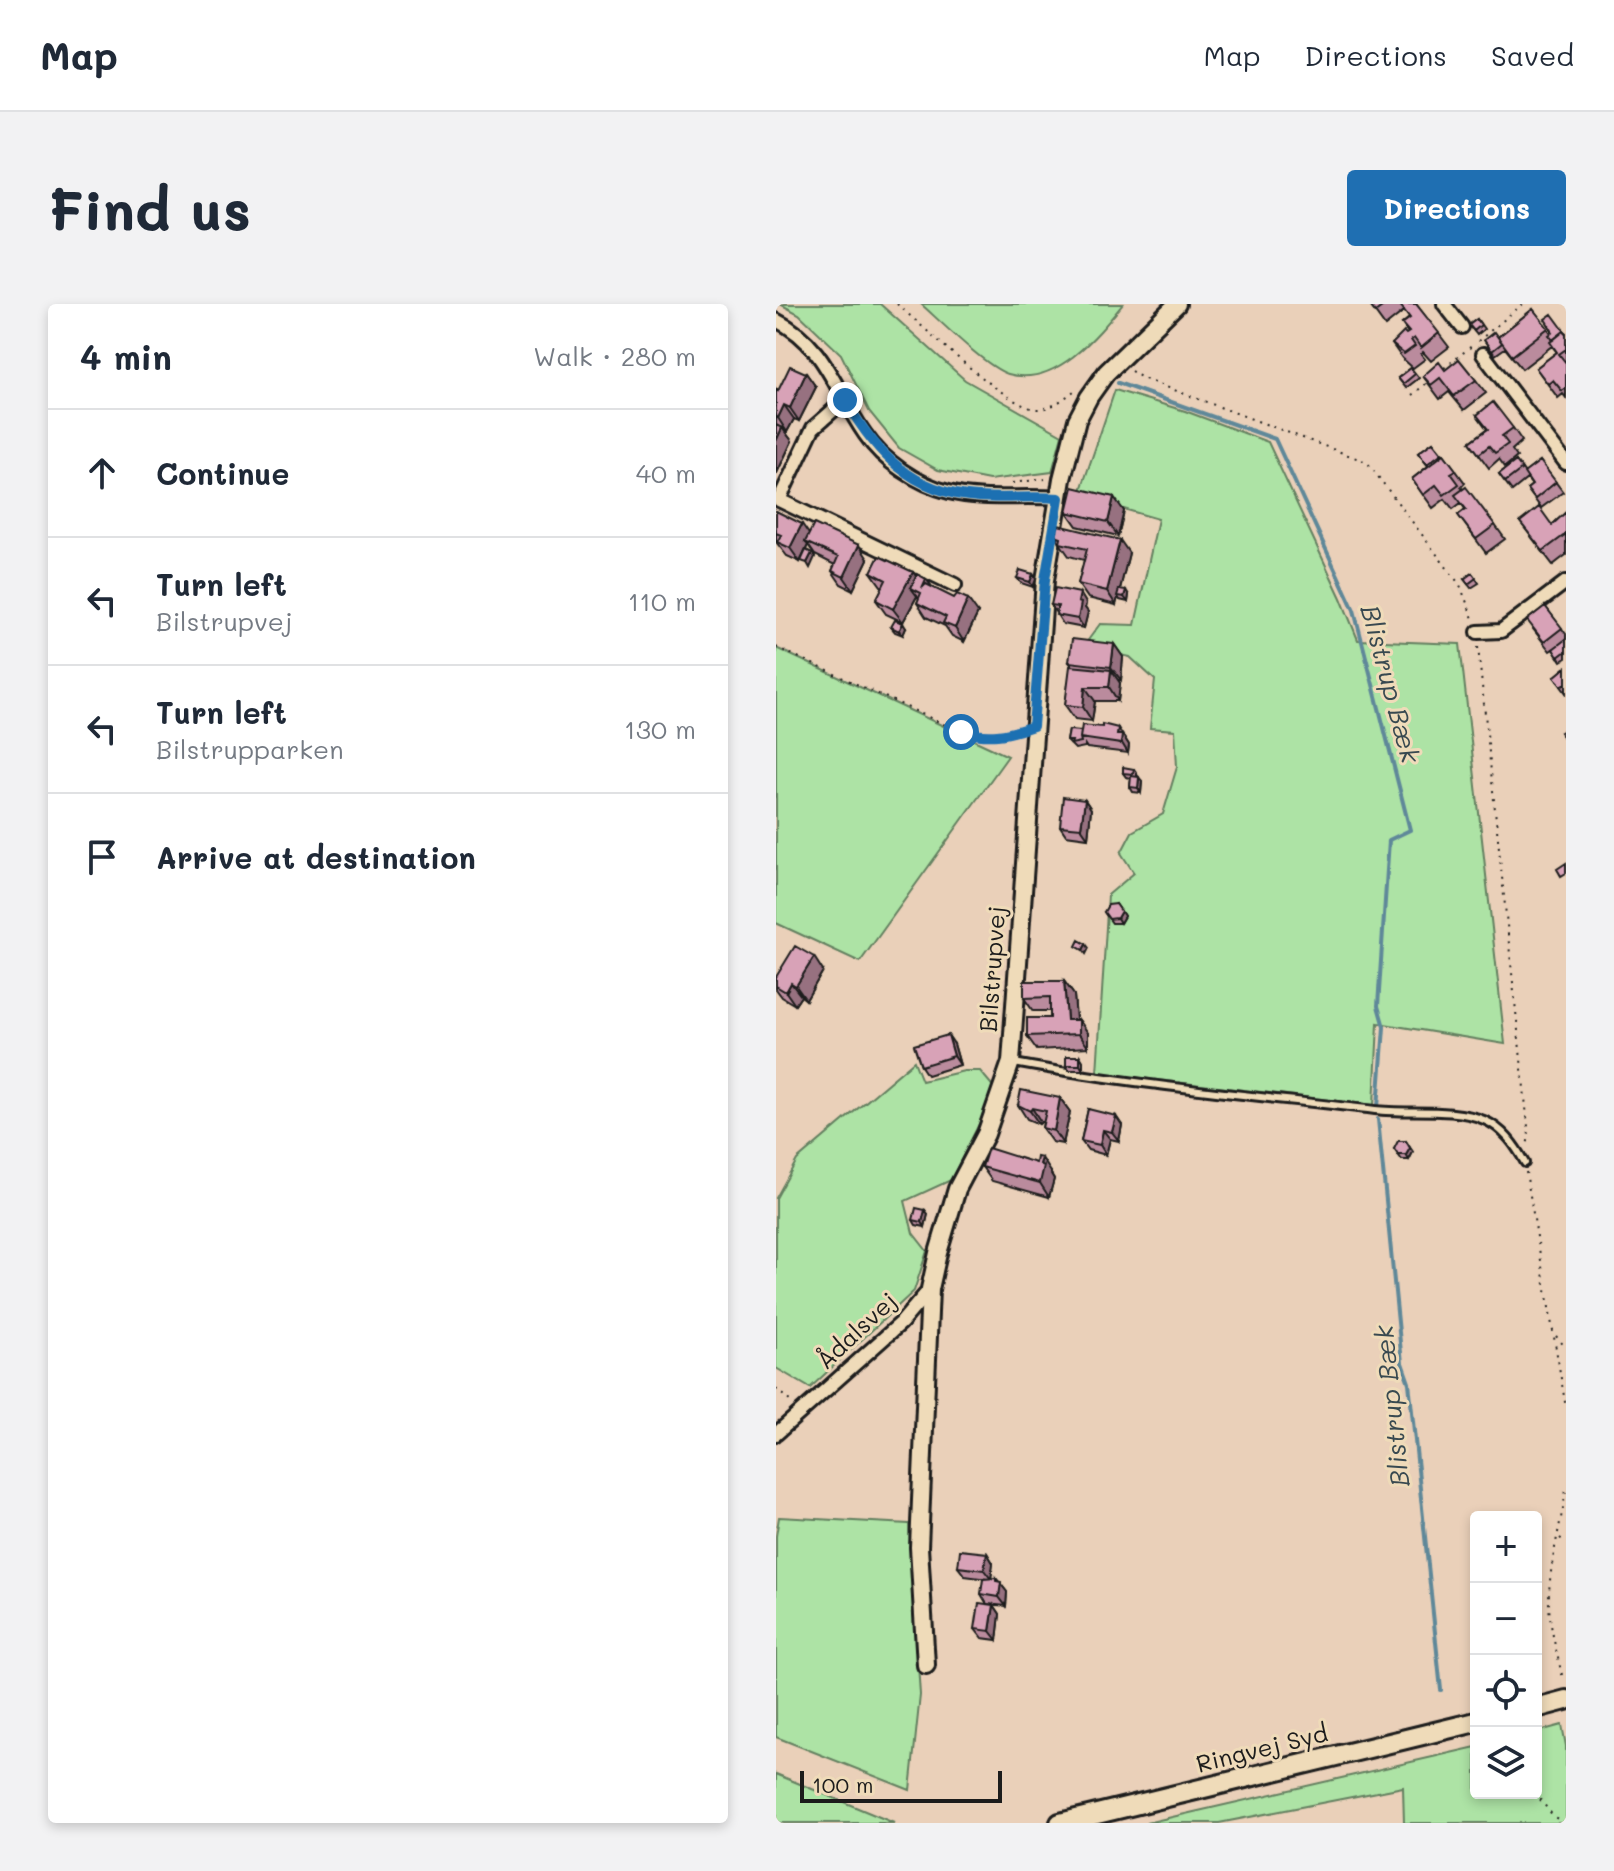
<!DOCTYPE html>
<meta charset="utf-8">
<style>
:root{--surface:#fff;--page:#f2f2f3;--text:#1f2937;--muted:#747a83;--line:#e0e1e3;--accent:#1f6fb2}
body{margin:0;font-family:Mali,sans-serif;background:var(--page);color:var(--text)}
.controls{position:absolute;right:24px;bottom:24px;display:grid;overflow:hidden;border-radius:8px;box-shadow:0 4px 12px #0003}
.controls button{width:72px;height:72px;display:grid;place-items:center;padding:0;border:0;border-bottom:2px solid var(--line);background:var(--surface);color:var(--text);font:40px sans-serif}
.scale{position:absolute;left:24px;bottom:20px;width:202px;box-sizing:border-box;padding-left:8px;border:4px solid #1c1c1c;border-top:0;font-size:22px;line-height:28px;white-space:nowrap;color:#1c1c1c;-webkit-text-stroke:6px #efdbb9;paint-order:stroke}
.stop{position:absolute;width:24px;height:24px;margin:-18px;border:6px solid #1f6fb2;border-radius:50%;background:#fff}
.stop.end{background:#1f6fb2;border-color:#fff;box-shadow:0 2px 8px #0008}
.list{margin:0;padding:0;list-style:none}
h2{display:flex;justify-content:space-between;align-items:center;height:104px;margin:0;padding:0 32px;font-size:34px}
h2 small{font-size:26px;font-weight:400;color:var(--muted)}
.list li{display:grid;grid-template-columns:52px 1fr auto;gap:24px;align-items:center;box-sizing:border-box;height:128px;padding:0 32px;border-top:2px solid var(--line)}
.list b{display:block;font-size:30px;white-space:nowrap}
.list p{margin:0;font-size:26px;white-space:nowrap;color:var(--muted)}
.list em{font-size:26px;font-style:normal;color:var(--muted)}
.icon{flex:none;width:44px;height:44px;fill:none;stroke:currentColor;stroke-width:2;stroke-linecap:round;stroke-linejoin:round}
.map{position:relative;flex:none;width:790px;height:1519px;overflow:hidden;border-radius:8px}
header{display:flex;align-items:center;gap:48px;box-sizing:border-box;height:112px;padding:0 40px;background:var(--surface);border-bottom:2px solid var(--line)}
header strong{font-size:38px}
nav{display:flex;gap:44px;margin-inline-start:auto;font-size:28px}
.intro{display:flex;align-items:center;justify-content:space-between;box-sizing:border-box;height:192px;padding:0 48px}
h1{margin:0;font-size:56px}
.button{padding:20px 36px;border-radius:8px;background:var(--accent);color:#fff;font-size:28px;font-weight:700}
main{display:flex;gap:48px;padding:0 48px}
aside{flex:1;background:var(--surface);border-radius:8px;box-shadow:0 4px 12px #0003}
.map>svg:first-child{display:block}
.green{fill:#ade3a5;stroke:#648060;stroke-width:2}
.lines{fill:none;stroke-linecap:round;stroke-linejoin:round}
.stream{stroke:#5e8899;stroke-width:4}
.lane-casing{stroke:#1c1c1c;stroke-width:12}
.street-casing{stroke:#1c1c1c;stroke-width:18}
.secondary-casing{stroke:#1c1c1c;stroke-width:22}
.primary-casing{stroke:#1c1c1c;stroke-width:24}
.path{stroke:#1c1c1c;stroke-width:2;stroke-dasharray:2 6;stroke-linecap:butt}
.lane{stroke:#efdbb9;stroke-width:6}
.street{stroke:#efdbb9;stroke-width:12}
.secondary{stroke:#efdbb9;stroke-width:16}
.primary{stroke:#efdbb9;stroke-width:18}
.wall{fill:#ba8b9d;stroke:#1c1c1c;stroke-width:2}
.shaded-wall{fill:#977180;stroke:#1c1c1c;stroke-width:2}
.building{fill:#d8a2b7;stroke:#1c1c1c;stroke-width:2}
.route{stroke:#1f6fb2;stroke-width:10}
.labels{text-anchor:middle;stroke-width:6;stroke-linejoin:round;paint-order:stroke}
.street-label{font-size:24px;fill:#1c1c1c;stroke:#efdbb9}
.water-label{font-size:26px;font-style:italic;fill:#384950;stroke:#efdbb9}
</style>
<header>
<strong>Map</strong>
<nav><a>Map</a><a>Directions</a><a>Saved</a></nav>
</header>
<div class="intro"><h1>Find us</h1><a class="button">Directions</a></div>
<main>
<aside>
<h2>4 min<small>Walk · 280 m</small></h2>
<ul class="list">
<li><svg class="icon" aria-label="ahead" viewBox="0 0 24 24"><path d="M12 20V5M6 11l6-6 6 6"/></svg><div><b>Continue</b></div><em>40 m</em></li>
<li><svg class="icon" aria-label="left" viewBox="0 0 24 24"><path d="M17 20v-9H6M10 6l-5 5 5 5"/></svg><div><b>Turn left</b><p>Bilstrupvej</p></div><em>110 m</em></li>
<li><svg class="icon" aria-label="left" viewBox="0 0 24 24"><path d="M17 20v-9H6M10 6l-5 5 5 5"/></svg><div><b>Turn left</b><p>Bilstrupparken</p></div><em>130 m</em></li>
<li><svg class="icon" aria-label="arrive" viewBox="0 0 24 24"><path d="M6 21V4h12l-3 4 3 4H6"/></svg><div><b>Arrive at destination</b></div></li>
</ul>
</aside>
<div class="map">
<svg width="790" height="1519" viewBox="0 0 790 1519">
<rect width="100%" height="100%" fill="#ead0b9"/>
<filter id="ink" filterUnits="userSpaceOnUse"><feTurbulence type="fractalNoise" baseFrequency=".0125" numOctaves="2"/><feDisplacementMap in="SourceGraphic" scale="16" xChannelSelector="R" yChannelSelector="G"/><feConvolveMatrix kernelMatrix="1 2 1 2 8 2 1 2 1" color-interpolation-filters="sRGB"/></filter>
<g filter="url(#ink)">
<path class="green" d="M4,0H104L189,76L286,131L276,168L213,176L162,166L123,144L93,107L65,50L23,10Z
M145,0H347C321,32 279,84 232,70C210,63 164,17 145,0Z
M339,86L409,107L492,138L565,294L582,336L684,340L729,740L602,719L598,801L321,769L332,591L358,569L345,549L356,528L387,510L401,463L399,426L374,424L379,376L354,353L307,343L324,320L359,321L382,215L303,192Z
M0,344L232,452L84,658L0,619Z
M138,757L146,777L188,767H204L220,786L175,876L129,897L137,929L151,947L138,987L34,1084L0,1064V894L21,856Z
M3,1213L133,1220L144,1391L134,1486L0,1433V1232Z
M786,1421L790,1442V1519H628L627,1483L443,1519H370L700,1443V1489H760V1428Z
M0,1470L118,1519H0Z"/>
<g class="lines">
<path class="stream" d="M342,79L499,135L578,306L634,526L613,536L602,702L608,723L602,803
M602,815L626,1059L633,1079L665,1386"/>
<defs>
<path id="lane" d="M238,759C358,781 479,792 599,806C632,810 678,803 708,816C727,824 739,841 749,859"/>
<path id="street" d="M668,0L686,23
M0,16C50,41 59,87 89,130C107,157 141,180 173,188C208,197 247,191 283,194
M707,50L790,159
M69,96L37,124L3,196L179,281
M702,328L725,327L790,278
M0,1130L125,1019L154,985"/>
<path id="secondary" d="M150,1361L143,1243L154,985L162,949L181,885L210,830L235,758L269,276L286,175L301,116L313,93L330,69L401,0"/>
<path id="primary" d="M760,1404L790,1396
M284,1519L700,1418"/>
</defs>
<use href="#lane" class="lane-casing"/>
<use href="#street" class="street-casing"/>
<use href="#secondary" class="secondary-casing"/>
<use href="#primary" class="primary-casing"/>
<path class="path" d="M121,0C145,21 233,104 260,105C275,106 287,95 298,87
M702,37L747,0
M668,64L697,41
M355,67L366,74L591,158L684,281L698,317
M636,91L651,79
M236,179L269,175
M0,343L185,428C205,432 221,434 241,427
M702,343L753,832L751,842
M750,868L790,1104
M780,1032L790,1044
M0,1085L16,1099
M784,1234L790,1239
M786,1371C780,1345 772,1318 773,1291C774,1257 785,1220 790,1186
M759,1489L778,1513L790,1519"/>
<use href="#lane" class="lane"/>
<use href="#street" class="street"/>
<use href="#secondary" class="secondary"/>
<use href="#primary" class="primary"/>
</g>
<path class="wall" d="M593,0H640L673,43L655,57L647,48L645,50L649,55L637,64L626,54L616,40L632,29L626,20L633,14L628,7L609,22Z
M757,5L775,29H790V94L787,90L782,94L760,64L781,48L776,42L746,65L729,44L719,51L708,36L722,33Z
M701,15L708,25L701,31L693,21Z
M635,64L643,74L630,84L622,74Z
M669,66L700,76L710,89L688,106L673,88L664,95L647,72Z
M30,69L40,83L23,117L18,115L11,128L8,126L16,137L0,171V85L2,87Z
M701,111L737,124L746,137L736,146L741,153L729,163L723,155L713,164L694,138L711,125Z
M657,138L667,151L668,150L689,179L685,183L687,185L719,221L729,235L710,249L682,211L689,205L685,199L677,205L669,195L657,204L636,175L652,162L642,149Z
M740,157L749,169L764,157L787,188L765,204L751,185L756,181L751,175L736,187L723,170Z
M0,207L33,230L92,255L77,286L65,280L56,267L59,261L39,251L32,241L24,258L11,252L0,238Z
M348,207L342,232L301,222L291,208Z
M790,208V251L777,261L744,218L776,221Z
M279,232L353,249L344,285L353,291L352,298L344,296L342,293L340,301L312,294L302,280L308,256L293,252Z
M95,268H137L140,273L150,275L157,284L202,309L188,338L176,332L169,322L150,313L141,299L143,295L141,292L127,318L110,310L100,296L107,283L105,282Z
M696,269L703,279L695,284L688,275Z
M257,270L260,275L257,283L245,279L241,274Z
M310,299L309,304L312,308L308,324L287,320L275,301Z
M769,302L790,330V354L785,357L777,345L774,347L757,325Z
M115,323L130,324L127,331L119,328Z
M338,340L347,353L345,376H342L344,379L342,397H319L316,417L299,415L289,401L296,362L293,358Z
M790,363V389L785,382Z
M293,426L348,433L353,441L352,449L311,444L309,441V443L299,445L291,437Z
M358,465L361,469V473L366,477L365,489L357,488L354,483L355,474L350,473L347,469Z
M309,496L315,505L312,534L290,531L284,522Z
M340,600L348,612L344,619H336L328,608Z
M47,667L30,696L25,692L19,701L6,693L0,685V673Z
M288,677L298,691L300,716H303L312,729V743L261,746L251,732L274,714V707H257L248,694Z
M178,740L184,761L151,771L145,762Z
M304,752L307,757V766H293L290,761Z
M284,794L294,808L287,840L276,838L266,824L267,818H265L263,820L251,815L242,801Z
M312,805L346,821L343,837L334,835L330,851L312,846L305,837Z
M630,837L637,848L633,856H626L618,845Z
M206,863L275,868V870L278,875L273,893L216,877Z
M149,906L152,910L149,923L140,921L137,916Z
M211,1249L217,1259L215,1275L220,1274L231,1288L230,1302L211,1300L205,1290L212,1275L189,1272L182,1263Z
M218,1301L224,1310L221,1336L206,1334L199,1325Z"/>
<path class="shaded-wall" d="M30,69L40,83L23,117L14,104Z
M8,101L18,115L11,128L2,114Z
M6,124L16,137L0,171V137Z
M338,193L348,207L342,232L332,218Z
M26,220L35,233L29,238L32,241L24,258L14,244Z
M344,236L353,249L340,301L331,287Z
M83,241L92,255L77,286L68,273Z
M36,249L39,253L34,264L31,259Z
M137,268L146,281L135,284L141,292L127,318L117,305Z
M257,270L260,275L257,283L254,278Z
M150,275L160,288L146,284Z
M350,286L353,291L352,298L348,293Z
M304,289L310,299L309,304L312,308L308,324L302,315V298Z
M192,295L202,309L188,338L179,324Z
M127,319L130,324L127,331L123,327Z
M338,340L347,353L345,376L335,363Z
M335,366L344,379L342,397L333,383Z
M309,383L319,397L316,417L307,403Z
M342,424L353,441L352,449L341,431Z
M363,473L366,477L365,489L362,484Z
M309,496L315,505L312,534L305,524Z
M345,607L348,612L344,619L341,614Z
M310,640L313,644L310,650L307,646Z
M38,653L47,667L30,696L20,682Z
M288,677L298,691L301,729L291,716Z
M15,679L25,692L19,701L10,688Z
M303,716L312,729V743L303,730Z
M172,731L178,740L184,761L178,752Z
M304,752L307,757V766L304,761Z
M284,794L294,808L287,840L278,827Z
M256,804L265,818L263,820L254,807Z
M340,812L346,821L343,837L336,828Z
M327,826L334,835L330,851L324,841Z
M634,844L637,848L633,856L630,851Z
M266,854L275,868V870L278,875L273,893L264,879V860Z
M149,906L152,910L149,923L146,918Z
M211,1249L217,1259L215,1275L208,1266Z
M220,1274L231,1288L230,1302L223,1293Z
M218,1301L224,1310L221,1336L214,1327Z"/>
<path class="building" d="M593,0H610L599,8Z
M625,0H640L663,29L645,44L638,34L635,36L639,42L628,50L616,40L628,28L630,30L633,28L626,20L634,14L624,1Z
M757,5L772,24L736,52L722,33Z
M776,10L790,29V30L788,27L777,36L773,31L777,28L769,15Z
M701,15L705,21L698,27L693,21Z
M788,27L790,30V45L783,50L790,59V84L786,87L777,76L772,80L760,64L781,48L774,38Z
M718,28L726,39L722,33L726,39L716,47L708,36Z
M683,55L700,76L678,92L664,74L655,81L647,72L663,58L669,66Z
M14,62L30,69L14,104L8,101L2,114L0,113V85L2,87Z
M635,64L639,70L627,80L622,74Z
M717,98L737,124L726,132L732,140L719,149L713,142L703,150L694,138L712,125L701,111Z
M0,121L6,124L0,137Z
M657,138L666,149L651,160L642,149Z
M668,150L680,166L675,169L683,180L668,191L660,181L647,191L636,175Z
M740,157L746,165L729,178L723,170Z
M764,157L780,178L759,195L751,185L756,181L748,169Z
M297,183L338,193L332,218L291,208Z
M690,183L719,221L700,235L682,211L690,205L679,191Z
M763,203L776,221L790,208V230L767,247L744,218Z
M0,207L26,220L14,244L1,238L5,231L0,229Z
M38,220L83,241L68,273L56,267L62,253L29,238Z
M282,221L344,236L331,287L302,280L311,245L284,239L285,234L279,232Z
M30,246L36,249L31,259L25,257Z
M103,252L137,268L117,305L100,296L110,276L95,268Z
M244,266L257,270L254,278L241,274Z
M696,269L700,274L692,280L688,275Z
M141,270L150,275L146,284L150,280L178,294L181,290L192,295L179,324L167,319L170,313L141,299L145,289L135,284Z
M279,284L304,289L302,298L305,299L302,315L280,311L282,302L275,301Z
M343,285L350,286L348,293L341,292Z
M769,302L786,324L768,338L751,316Z
M119,316L127,319L123,327L115,323Z
M296,335L338,340L335,363L293,358Z
M790,335V347L782,353L777,345Z
M294,362L335,366L333,383H309L307,403L289,401Z
M790,363V379L785,382L778,373Z
M326,420L342,424L341,431H346L345,440L304,434L306,421L326,423Z
M790,425V434L789,435L784,428Z
M293,426L305,427L304,434L305,438L295,440L296,437H291Z
M347,463L358,465L357,470L347,469Z
M355,472L363,473L362,484L354,483Z
M287,493L309,496L305,524L284,522Z
M790,559V569L785,572L781,565Z
M340,600L345,607L341,614L333,615L328,608L332,601Z
M303,636L310,640L307,646L300,642Z
M19,642L38,653L20,682L15,679L10,688L0,682V673Z
M248,677H288L291,716H303V730L251,732V714H274V693L248,694Z
M172,731L178,752L145,762L138,741Z
M290,752H304V761H290Z
M245,786L284,794L278,827L266,824L270,807L256,804L254,807L242,801Z
M312,805L340,812L336,828L327,826L324,841L305,837Z
M622,837H630L634,844L630,851H622L618,845Z
M212,844L260,859L261,853L266,854L264,860L268,862L264,879L206,863Z
M140,904L149,906L146,918L137,916Z
M184,1246L211,1249L208,1266L182,1263Z
M220,1274V1277L225,1278L223,1293L205,1290L207,1275Z
M203,1299L218,1301L214,1327L199,1325Z"/>
</g>
<g class="lines" filter="url(#ink)">
<path class="route" d="M69,96C100,149 136,189 202,193C229,195 256,192 283,194L269,276L257,422C228,432 215,434 185,428"/>
</g>
<g class="labels">
<g class="street-label">
<text transform="translate(217 665) rotate(-86)" y="8">Bilstrupvej</text>
<text transform="translate(81 1027) rotate(-43)" y="8">Ådalsvej</text>
<text transform="translate(486 1445) rotate(-14)" y="8">Ringvej Syd</text>
</g>
<g class="water-label">
<text transform="translate(614 380) rotate(75)" y="9">Blistrup Bæk</text>
<text transform="translate(616 1102) rotate(-96)" y="9">Blistrup Bæk</text>
</g>
</g>
</svg>
<div class="controls">
<button>+</button>
<button>−</button>
<button><svg class="icon" aria-label="locate" viewBox="0 0 24 24"><circle cx="12" cy="12" r="6"/><path d="M12 2v4M12 18v4M2 12h4M18 12h4"/></svg></button>
<button><svg class="icon" aria-label="layers" viewBox="0 0 24 24"><path d="M12 4l9 5-9 5-9-5zM3 14l9 5 9-5"/></svg></button>
</div>
<div class="scale">100 m</div>
<div class="stop" style="left:185px;top:428px"></div>
<div class="stop end" style="left:69px;top:96px"></div>
</div>
</main>
